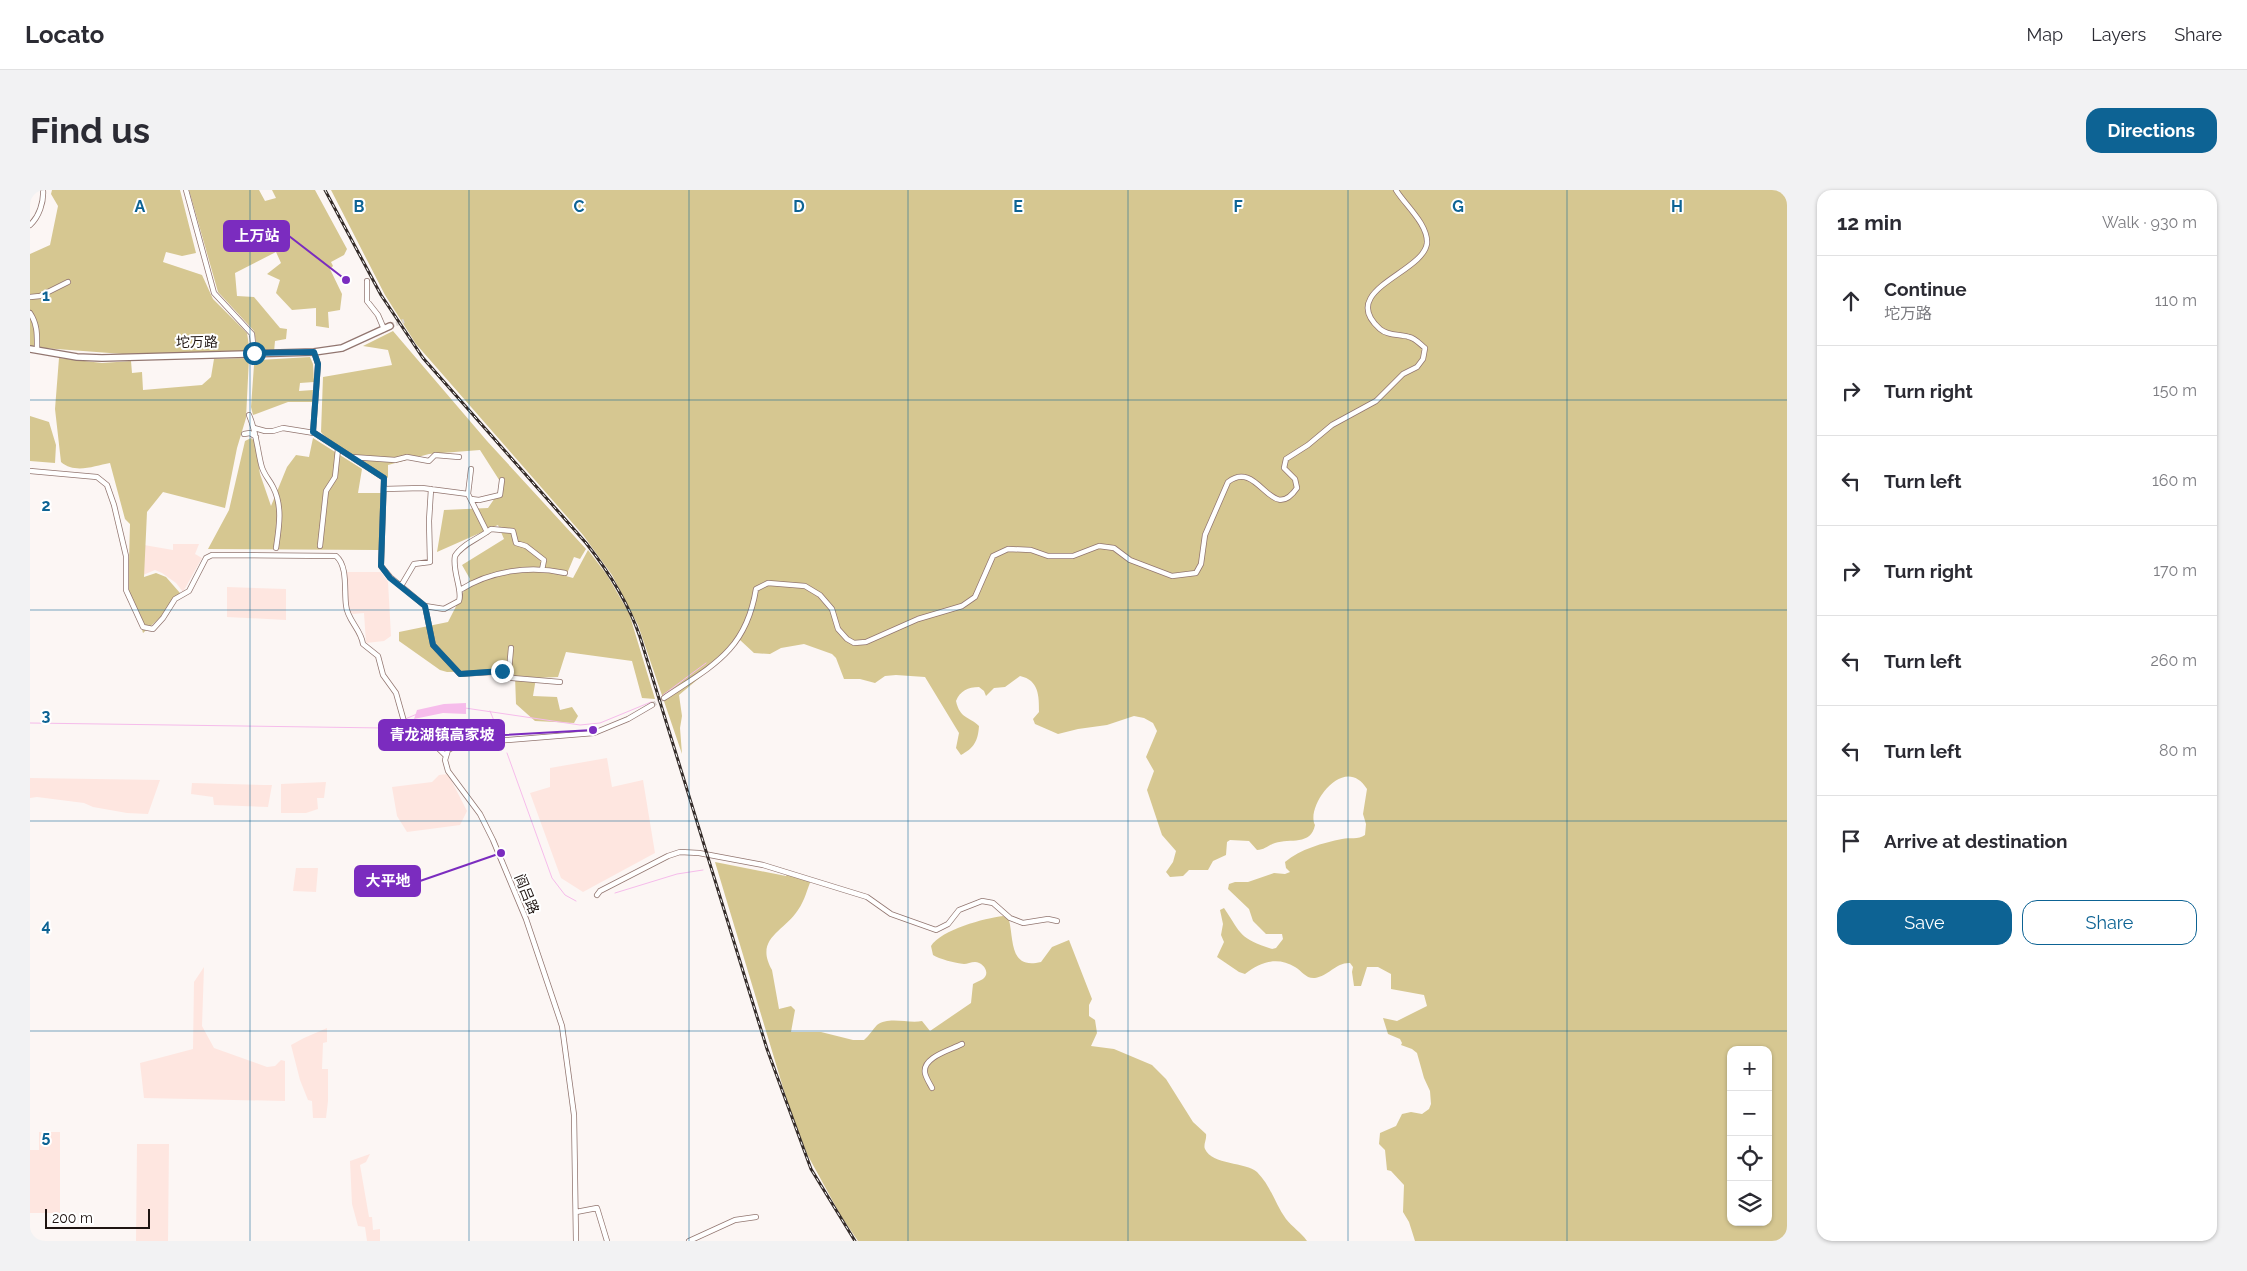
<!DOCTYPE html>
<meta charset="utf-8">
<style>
:root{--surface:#fff;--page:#f2f2f3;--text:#2b2b33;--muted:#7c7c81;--line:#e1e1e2;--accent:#0d6394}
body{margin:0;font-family:Raleway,"Noto Sans SC",sans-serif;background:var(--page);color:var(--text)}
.controls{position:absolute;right:15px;bottom:15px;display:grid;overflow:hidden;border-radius:10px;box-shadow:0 1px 4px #0004}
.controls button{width:45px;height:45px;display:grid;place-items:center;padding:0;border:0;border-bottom:1px solid var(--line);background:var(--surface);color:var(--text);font:25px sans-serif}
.scale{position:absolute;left:15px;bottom:12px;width:105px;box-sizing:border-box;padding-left:5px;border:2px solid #1e1411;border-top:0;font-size:14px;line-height:18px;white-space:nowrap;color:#1e1411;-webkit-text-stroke:4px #fff;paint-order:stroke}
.stop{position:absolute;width:15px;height:15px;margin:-11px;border:4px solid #0d6394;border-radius:50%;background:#fff}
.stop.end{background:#0d6394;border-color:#fff;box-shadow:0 1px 5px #0008}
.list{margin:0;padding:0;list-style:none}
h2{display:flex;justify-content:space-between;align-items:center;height:65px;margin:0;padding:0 20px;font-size:21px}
h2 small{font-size:16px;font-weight:400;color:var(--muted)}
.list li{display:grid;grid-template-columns:32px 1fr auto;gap:15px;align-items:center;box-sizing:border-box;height:90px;padding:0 20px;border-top:1px solid var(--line)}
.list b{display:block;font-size:19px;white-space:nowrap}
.list p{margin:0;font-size:16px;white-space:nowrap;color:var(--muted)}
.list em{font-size:16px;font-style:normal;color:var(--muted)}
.actions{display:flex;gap:10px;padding:15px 20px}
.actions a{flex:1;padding:11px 0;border:1px solid var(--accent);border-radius:15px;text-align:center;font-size:18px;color:var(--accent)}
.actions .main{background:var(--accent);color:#fff}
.icon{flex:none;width:28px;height:28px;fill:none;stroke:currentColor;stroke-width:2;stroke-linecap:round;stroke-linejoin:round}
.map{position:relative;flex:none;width:1757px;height:1051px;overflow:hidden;border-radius:15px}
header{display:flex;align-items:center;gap:30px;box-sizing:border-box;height:70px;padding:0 25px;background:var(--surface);border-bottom:1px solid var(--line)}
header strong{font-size:24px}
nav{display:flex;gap:28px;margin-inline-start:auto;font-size:18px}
.intro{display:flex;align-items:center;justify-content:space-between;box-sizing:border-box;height:120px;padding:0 30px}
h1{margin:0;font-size:35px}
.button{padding:12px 22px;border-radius:15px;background:var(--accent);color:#fff;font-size:18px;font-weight:700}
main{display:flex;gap:30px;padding:0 30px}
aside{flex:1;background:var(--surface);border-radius:15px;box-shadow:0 1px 4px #0004}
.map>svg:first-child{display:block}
.built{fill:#fee6e0}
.green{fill:#d6c791;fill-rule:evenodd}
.water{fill:#f6bceb}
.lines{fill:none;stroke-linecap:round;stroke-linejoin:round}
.stream{stroke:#f6bceb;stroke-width:1}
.minor-tunnel{stroke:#dbd4d2;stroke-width:4.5;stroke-dasharray:4.5 2;stroke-linecap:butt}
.minor-casing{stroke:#927670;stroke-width:6}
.major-casing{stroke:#927670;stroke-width:8}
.minor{stroke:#fff;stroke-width:4.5}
.major{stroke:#fff;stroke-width:5.5}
.rail-casing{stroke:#352c29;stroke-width:3}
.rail{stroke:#fff;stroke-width:1;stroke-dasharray:4;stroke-linecap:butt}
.route{stroke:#0d6394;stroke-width:6}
.grid{fill:none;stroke:#0d6394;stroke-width:1;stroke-opacity:0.55}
.labels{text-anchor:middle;stroke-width:4;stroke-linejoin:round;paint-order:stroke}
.street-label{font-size:14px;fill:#1e1411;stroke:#fff}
.grid-label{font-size:16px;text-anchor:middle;font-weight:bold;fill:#0d6394;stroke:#fff;stroke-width:4;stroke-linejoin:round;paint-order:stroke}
.leader{fill:none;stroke:#7b2cbf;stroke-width:2}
.callout-dot{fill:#7b2cbf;stroke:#fff;stroke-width:2}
.callout{fill:#7b2cbf;stroke:#7b2cbf;stroke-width:2}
.callout-label{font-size:15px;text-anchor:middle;font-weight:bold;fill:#fff}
</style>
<header>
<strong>Locato</strong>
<nav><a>Map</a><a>Layers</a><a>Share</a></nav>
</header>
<div class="intro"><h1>Find us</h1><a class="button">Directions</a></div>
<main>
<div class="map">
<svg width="1757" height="1051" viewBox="0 0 1757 1051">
<rect width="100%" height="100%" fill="#fcf6f4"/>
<path class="built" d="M143,354H169L165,364L172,368L153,402L146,393L132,383L125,380L113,385L114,355L143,360Z
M317,382H351L358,392L361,446L354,451L336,453L334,423L323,424L318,419Z
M197,397L256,399V430L197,427Z
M577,568L582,597L613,590L625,663L553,702L531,688L500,603L520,597V578Z
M418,584L437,621L430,635L377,642L367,626L362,597L402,592L409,585Z
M0,588L130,590L118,624L97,623L63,617L54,613L7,607L0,608Z
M296,592L294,608H287L288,619L276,623H251V594Z
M162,593L234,595H242L238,617L184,615L183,607L161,604Z
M266,678H288L286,702L263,701Z
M174,777L172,836L184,858L237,877L245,876L251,870L255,871V911L114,908L110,873L163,859L164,792Z
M297,838V852L293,853L292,879H298V911L296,928H283L282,911L278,910L270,890L261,855L274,848Z
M9,942H30V1023H0V960H9Z
M107,954H139L138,1051H106Z
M340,964L336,972L330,975L339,1027H342L343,1040L350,1039V1051H337L335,1037L328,1036L322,1014L320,971Z"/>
<path class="green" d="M22,0H150L166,63L152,66L136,62L133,72L172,85L183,109L217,143L220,162L93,164L0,157V64L20,55L28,16L21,4Z
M159,0H229L235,11L246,8L242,0H285L317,59L314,65L301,72L303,76L300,79L312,104L310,120L298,122L299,138L286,136V118L262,120L246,103L250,90L237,84L251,73L246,62L205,83L207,106L224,107L250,138L257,139L256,149L245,151L244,162H228L224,141L188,102Z
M301,0H1757V1051H1385L1379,1032L1373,1022L1374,995L1361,981L1357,980L1355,960L1349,954L1350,943L1366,936L1372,924L1381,922L1392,924L1399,919L1401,914L1400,901L1394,888L1387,863L1382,859L1371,855L1372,853L1370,849L1358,844L1353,828L1367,831L1397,816L1394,805L1361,799V784L1348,777H1337L1331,796H1324L1322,782L1323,777L1320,773C1307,772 1298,786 1285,788C1276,789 1272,781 1265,777C1248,766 1229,772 1215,784L1209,782L1187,767L1194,752L1191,745L1193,734L1190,720L1194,718C1212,745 1209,748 1242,759L1246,758L1253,749L1252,744H1236L1223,731L1219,719L1198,699L1199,694L1205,692H1218L1244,683L1255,684L1260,682L1256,678L1255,672C1270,659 1293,653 1312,649C1320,647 1328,650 1335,645L1336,634L1333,624L1337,599C1314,562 1275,617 1285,635C1281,656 1260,648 1245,653C1238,655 1235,660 1227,660L1219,651L1200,650L1197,652L1196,665L1183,671L1178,680H1159L1153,686L1140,687L1136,682L1143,672L1146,661L1132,645L1117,600L1124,581L1116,567L1127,541L1123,533L1114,528L1104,526L1077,535L1048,539L1028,544L1005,534L1003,529L1009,522C1009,506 1009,490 990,486L975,497L964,498L956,506L954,501L949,497C938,497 930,501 926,511C930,529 939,526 949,536C948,551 944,558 931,565L926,558L929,543L895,487L866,485L855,486L845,493L830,489H814L806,468L802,464L774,454L751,458L740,464L724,463L710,450L698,464L649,505L652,526L650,538L652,564L608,435L582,385L553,345L386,154L355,105ZM1701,860H1738V1032H1701Z
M363,141L457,251L556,359L550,369L544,367L536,386L543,388L558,360L577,385L599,423L625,509L612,508L602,471L536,462L528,487L506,488L503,506L527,507L530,520L542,517L548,526L544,533L505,531L486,514L485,486L482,481L417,482L410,480L369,451V442L418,432L440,389L432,375L474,349L468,335L407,362L414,320L458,318L473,296L450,260L399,264L358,275V288L299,251L291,242L293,187L362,175L358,160L333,156Z
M280,167L283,174L284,192L270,193L269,201L283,200L282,212H258L223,225L221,217L224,175L229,170Z
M29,168L72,173L101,171L102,183L112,182L113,200L172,195L181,187L184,169L219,168L216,228L207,258L195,318L133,302L117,322L114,387L126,383L136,387L150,403L132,426L113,443L107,423L98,407L100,334L95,329L80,273C64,276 45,284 31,272L25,219Z
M0,226L19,232L26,255L25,273L0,271Z
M221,248L225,251L230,284L241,316L257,277L266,265L279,267L283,248L332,279L328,303H351L349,360L178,359L199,320L215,251Z
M685,672L756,686L758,682L782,688C777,699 775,710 768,720C754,742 724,748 742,780L749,819L761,816L765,820L761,842H791L823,850H834C839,846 843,839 847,835C859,826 879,834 892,831L900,841L941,813L943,794C946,792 950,791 953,789C961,783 953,772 945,772C941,772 937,774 934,774C925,773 909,769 903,765L901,756C911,740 955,728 973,726L979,730C984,750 979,780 1011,772L1022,757L1039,750L1062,809L1059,815V826L1065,830L1067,843L1061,856L1084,859L1122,875L1136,889L1163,932L1176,944C1177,949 1173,955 1175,959C1182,975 1216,972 1227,982C1241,996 1245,1014 1256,1029C1262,1037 1271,1042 1277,1051H828L811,1026L777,964L758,914Z"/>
<path class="water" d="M436,513V524L413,523L384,529L387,520L414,514Z"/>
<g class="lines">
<path class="stream" d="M633,505L676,473
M435,518L550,535L570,533L621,512
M460,521L469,543
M0,533L354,538L387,524
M477,563L522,688L535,705L546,711
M585,703L647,684L673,680"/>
<path class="minor-tunnel" d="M360,136L374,131
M622,515L634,508"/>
<defs>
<path id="minor" d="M156,0L184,103L222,144L224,163
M0,35C9,27 14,12 13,0
M337,91V111L348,125L354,139
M0,107L10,106L38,92
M0,123C8,135 7,146 7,160
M284,162L288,174L283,242L354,288L351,376L360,387L395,416L403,455L430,484L479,481
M219,225C226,241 227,257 231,274C233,284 239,289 243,297C253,316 249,338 246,358
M224,238L235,241H243L253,238L284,243
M214,244L220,243L226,247
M322,267L365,270L377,267L399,271L405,265L429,267
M441,279L438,304L457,342
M0,281L67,287L77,295L84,315L96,366V400L113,437L123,439L133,428L145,409L159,401L176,368L182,365L306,366C318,376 314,400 316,415C317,430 331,439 333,454L348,466L353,485L366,503L375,535L390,551L403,553L416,566
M354,299L392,298L438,304
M441,309L449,310L470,305L472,290
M290,356L296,301L305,287L308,259
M371,396L384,374L400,372L399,331L401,299
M430,400C460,381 499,375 535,383
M395,416L414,419L429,411C433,401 422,381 425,366C432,354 450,348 461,339L483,341L486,353L496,356L514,370L512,380
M481,458L479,481L482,488L530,492
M634,508C682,476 716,461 726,399L738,393L775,396L790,405L802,419L808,439L817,449L824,453L836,452L888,429L932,416L945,407L963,366L978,359L1001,360L1018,366H1043L1069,356L1084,358L1100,370L1142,386L1166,383L1171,374L1175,345L1198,292C1229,268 1241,336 1267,298L1265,289L1254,278L1256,269L1278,255L1302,235L1346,211L1373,184L1387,177L1393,169L1395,158C1390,154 1385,148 1379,147C1369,144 1358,146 1350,139C1306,100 1394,83 1397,53C1398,34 1375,15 1366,0
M567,705L570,701L638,666L650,662L669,663L733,675L837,707L861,724L906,740L918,734L929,720L952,711L963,713L980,728L993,733L1018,729L1027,731
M902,898C900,894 896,888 895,883C892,867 921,860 932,854
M546,1022L567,1018L577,1051
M546,1051L544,925L532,836L496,729L463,650L450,624L418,581L415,570L418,560L429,554L564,543L598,529L622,515
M659,1051L705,1030L726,1027"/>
<path id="major" d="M0,159L47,167L72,168L284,162L312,158L360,136"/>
</defs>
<use href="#minor" class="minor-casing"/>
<use href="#major" class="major-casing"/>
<use href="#minor" class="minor"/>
<use href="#major" class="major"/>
<defs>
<path id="rail" d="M295,0L351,105L393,168L556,353C579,382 598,412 610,447L737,859L781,979L825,1051"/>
</defs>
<use href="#rail" class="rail-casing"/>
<use href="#rail" class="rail"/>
</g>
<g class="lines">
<path class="route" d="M224,163L284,162L288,174L283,242L354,288L351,376L360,388L395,416L403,455L430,484L472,481"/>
</g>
<path class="grid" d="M220,0V1051M439,0V1051M659,0V1051M878,0V1051M1098,0V1051M1318,0V1051M1537,0V1051M0,210H1757M0,420H1757M0,631H1757M0,841H1757"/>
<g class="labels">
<g class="street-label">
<text transform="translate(167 152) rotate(-1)" y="5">坨万路</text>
<text transform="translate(497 704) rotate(68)" y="5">阎吕路</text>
</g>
</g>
<g class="grid-label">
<text x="110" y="22">A</text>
<text x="329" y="22">B</text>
<text x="549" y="22">C</text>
<text x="769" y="22">D</text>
<text x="988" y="22">E</text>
<text x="1208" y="22">F</text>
<text x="1428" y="22">G</text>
<text x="1647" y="22">H</text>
<text x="16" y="111">1</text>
<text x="16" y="321">2</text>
<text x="16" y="531">3</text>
<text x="16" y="741">4</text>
<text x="16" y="952">5</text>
</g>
<path class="leader" d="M316 90L259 46M563 540L474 545M471 663L390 691"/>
<g class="callout-dot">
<circle cx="316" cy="90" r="5"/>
<circle cx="563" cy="540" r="5"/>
<circle cx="471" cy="663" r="5"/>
</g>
<g class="callout">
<rect x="194" y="31" width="65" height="30" rx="5"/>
<rect x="349" y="530" width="125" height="30" rx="5"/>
<rect x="325" y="676" width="65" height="30" rx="5"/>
</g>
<g class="callout-label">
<text x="227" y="51">上万站</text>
<text x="412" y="550">青龙湖镇高家坡</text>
<text x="358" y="696">大平地</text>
</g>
</svg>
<div class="controls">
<button>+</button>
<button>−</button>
<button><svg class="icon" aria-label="locate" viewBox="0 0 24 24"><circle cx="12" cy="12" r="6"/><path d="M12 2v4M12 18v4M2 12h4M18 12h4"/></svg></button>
<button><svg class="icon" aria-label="layers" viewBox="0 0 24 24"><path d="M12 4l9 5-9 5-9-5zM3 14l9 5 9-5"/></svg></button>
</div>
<div class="scale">200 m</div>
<div class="stop" style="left:224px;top:163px"></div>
<div class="stop end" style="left:472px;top:481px"></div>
</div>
<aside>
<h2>12 min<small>Walk · 930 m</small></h2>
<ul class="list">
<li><svg class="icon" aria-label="ahead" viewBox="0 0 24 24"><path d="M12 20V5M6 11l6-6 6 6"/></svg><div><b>Continue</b><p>坨万路</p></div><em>110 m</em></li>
<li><svg class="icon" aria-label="right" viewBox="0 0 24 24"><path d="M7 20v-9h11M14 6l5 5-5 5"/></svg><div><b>Turn right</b></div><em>150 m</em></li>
<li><svg class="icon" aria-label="left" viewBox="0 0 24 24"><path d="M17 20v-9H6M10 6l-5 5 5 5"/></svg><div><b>Turn left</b></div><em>160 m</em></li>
<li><svg class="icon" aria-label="right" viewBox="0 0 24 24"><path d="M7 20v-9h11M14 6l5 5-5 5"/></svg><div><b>Turn right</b></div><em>170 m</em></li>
<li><svg class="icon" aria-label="left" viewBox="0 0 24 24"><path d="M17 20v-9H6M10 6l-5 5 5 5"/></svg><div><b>Turn left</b></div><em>260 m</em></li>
<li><svg class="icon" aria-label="left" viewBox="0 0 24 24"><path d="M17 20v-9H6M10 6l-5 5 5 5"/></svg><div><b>Turn left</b></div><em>80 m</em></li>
<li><svg class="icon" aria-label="arrive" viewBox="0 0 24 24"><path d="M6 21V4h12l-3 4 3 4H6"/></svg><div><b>Arrive at destination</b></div></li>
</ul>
<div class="actions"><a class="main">Save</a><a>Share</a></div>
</aside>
</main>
